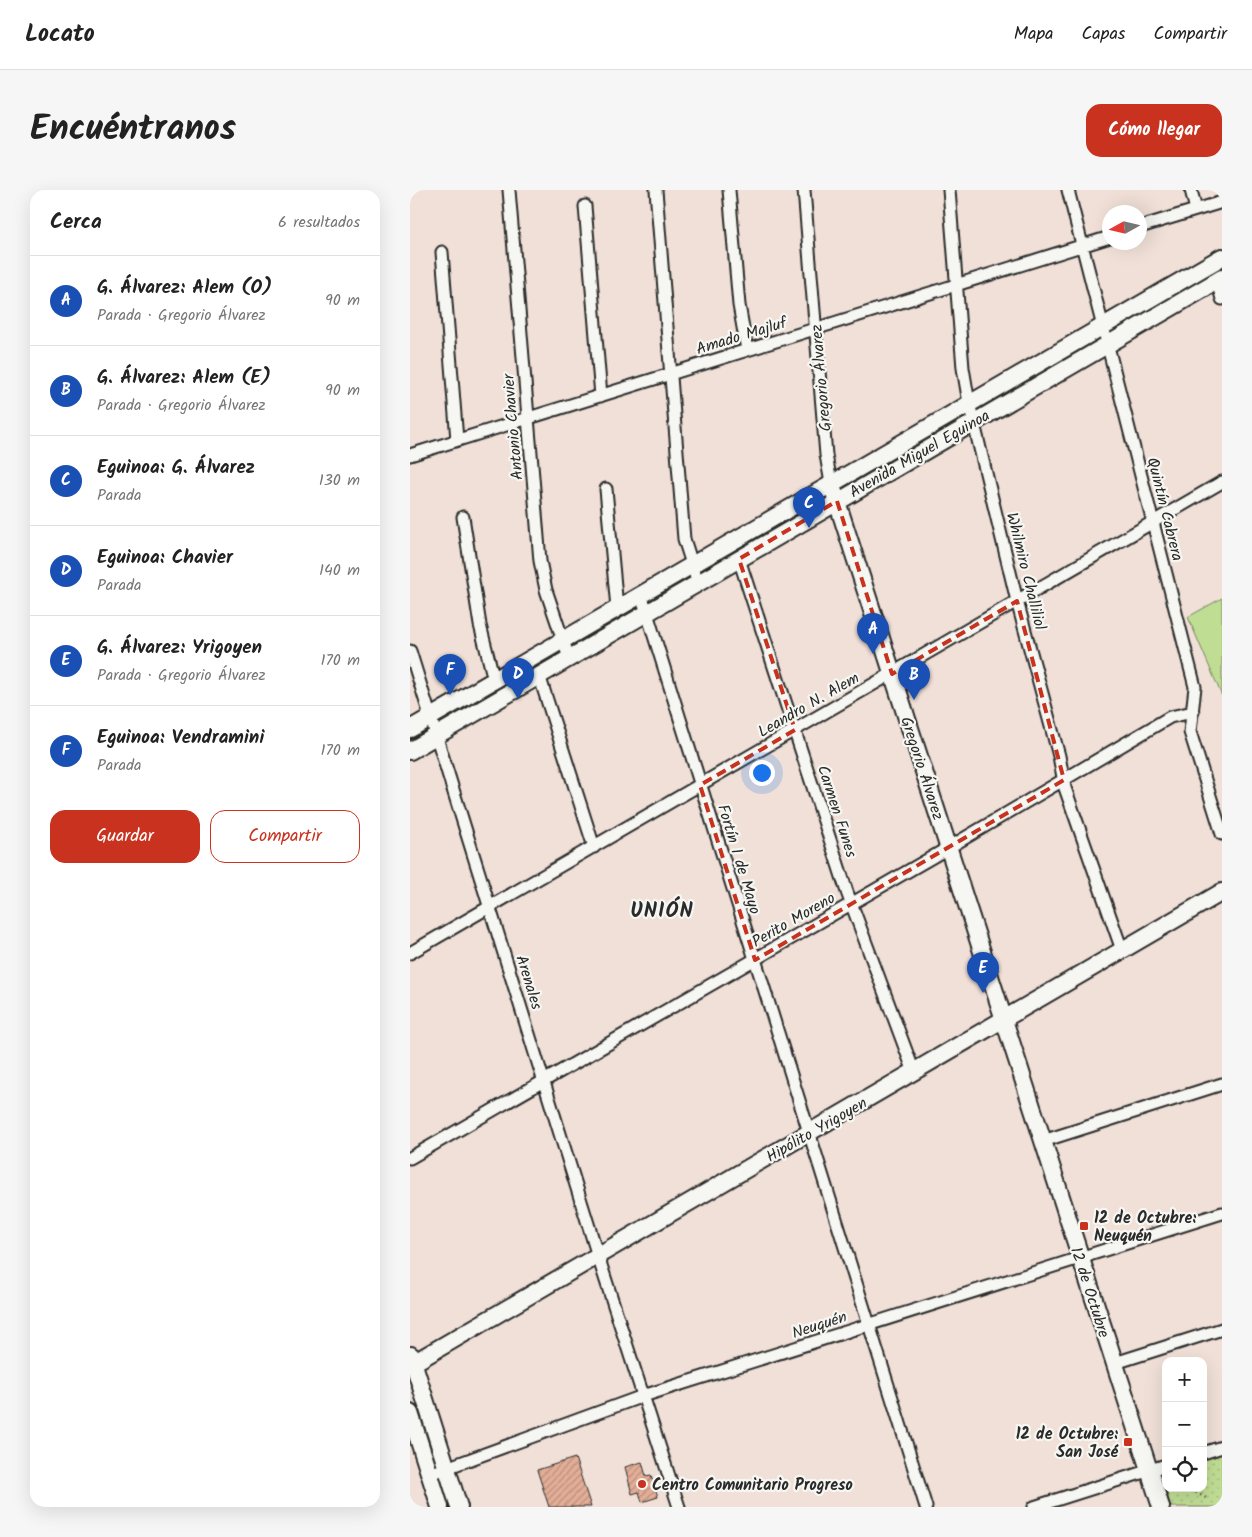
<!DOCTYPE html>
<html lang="es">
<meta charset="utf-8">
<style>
:root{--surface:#fff;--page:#f6f6f6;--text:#222;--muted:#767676;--line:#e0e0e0;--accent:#c8321e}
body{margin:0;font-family:Kalam,sans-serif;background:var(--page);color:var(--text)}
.controls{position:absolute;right:15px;bottom:15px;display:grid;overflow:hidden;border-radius:10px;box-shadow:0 5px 20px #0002}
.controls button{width:45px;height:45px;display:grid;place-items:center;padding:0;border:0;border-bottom:1px solid var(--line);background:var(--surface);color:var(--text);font:25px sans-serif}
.compass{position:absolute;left:692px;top:15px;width:45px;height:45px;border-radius:50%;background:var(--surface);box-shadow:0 5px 20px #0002;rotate:262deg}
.you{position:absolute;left:351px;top:582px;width:18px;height:18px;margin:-12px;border:4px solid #fff;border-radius:50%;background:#1a73e8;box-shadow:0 0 0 8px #1a73e833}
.badge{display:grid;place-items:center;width:32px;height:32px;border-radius:50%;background:var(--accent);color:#fff;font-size:16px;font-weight:700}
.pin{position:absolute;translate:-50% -41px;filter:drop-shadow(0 1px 2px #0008)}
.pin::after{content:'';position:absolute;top:26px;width:18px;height:15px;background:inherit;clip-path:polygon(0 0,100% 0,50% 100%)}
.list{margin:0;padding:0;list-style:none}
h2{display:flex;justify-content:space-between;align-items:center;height:65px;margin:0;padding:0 20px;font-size:21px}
h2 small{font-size:16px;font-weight:400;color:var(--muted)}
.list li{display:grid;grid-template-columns:32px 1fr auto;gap:15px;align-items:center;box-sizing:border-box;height:90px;padding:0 20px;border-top:1px solid var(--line)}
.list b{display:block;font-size:19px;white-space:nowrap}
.list p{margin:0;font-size:16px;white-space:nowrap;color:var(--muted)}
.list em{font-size:16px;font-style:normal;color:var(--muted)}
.actions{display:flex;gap:10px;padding:15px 20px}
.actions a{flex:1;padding:11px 0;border:1px solid var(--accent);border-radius:15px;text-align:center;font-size:18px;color:var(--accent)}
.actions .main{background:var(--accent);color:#fff}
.icon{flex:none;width:28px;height:28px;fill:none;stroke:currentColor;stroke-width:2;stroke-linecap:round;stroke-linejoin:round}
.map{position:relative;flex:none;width:812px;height:1317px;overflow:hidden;border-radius:15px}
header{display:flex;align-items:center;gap:30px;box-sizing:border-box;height:70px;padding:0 25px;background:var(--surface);border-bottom:1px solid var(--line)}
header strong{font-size:24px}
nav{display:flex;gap:28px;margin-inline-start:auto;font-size:18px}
.intro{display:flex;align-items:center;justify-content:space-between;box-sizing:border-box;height:120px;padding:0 30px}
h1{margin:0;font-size:35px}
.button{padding:12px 22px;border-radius:15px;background:var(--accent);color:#fff;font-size:18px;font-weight:700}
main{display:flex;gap:30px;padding:0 30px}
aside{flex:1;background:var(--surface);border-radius:15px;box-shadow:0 5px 20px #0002}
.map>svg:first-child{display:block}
.grass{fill:url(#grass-dots);stroke:#768460}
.pitch{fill:#c0dd94;stroke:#768460}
.building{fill:url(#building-hatch);stroke:#2b2b2b}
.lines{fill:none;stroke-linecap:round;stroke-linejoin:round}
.street-casing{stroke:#2b2b2b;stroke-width:15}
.secondary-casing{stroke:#2b2b2b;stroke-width:20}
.path{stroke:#2b2b2b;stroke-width:2.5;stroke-dasharray:1 4;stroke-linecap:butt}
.street{stroke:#f6f6f2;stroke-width:11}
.secondary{stroke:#f6f6f2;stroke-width:16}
.marked{fill:none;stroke:#c8321e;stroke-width:4;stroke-dasharray:10 6;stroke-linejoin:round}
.poi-dot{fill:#c8321e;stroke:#f6f6f2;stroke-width:2}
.labels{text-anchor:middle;stroke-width:4.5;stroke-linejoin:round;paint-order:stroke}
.street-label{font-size:16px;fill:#2b2b2b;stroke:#f6f6f2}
.poi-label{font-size:16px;font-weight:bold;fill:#2b2b2b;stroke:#f6f6f2;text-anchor:start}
.district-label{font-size:21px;font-weight:bold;letter-spacing:1px;fill:#2b2b2b;stroke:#f6f6f2}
</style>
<header>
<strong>Locato</strong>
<nav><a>Mapa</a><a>Capas</a><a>Compartir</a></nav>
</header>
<div class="intro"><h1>Encuéntranos</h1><a class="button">Cómo llegar</a></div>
<main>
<aside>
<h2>Cerca<small>6 resultados</small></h2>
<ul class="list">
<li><span class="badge" style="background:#1a4fb4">A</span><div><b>G. Álvarez: Alem (O)</b><p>Parada · Gregorio Álvarez</p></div><em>90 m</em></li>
<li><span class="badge" style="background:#1a4fb4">B</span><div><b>G. Álvarez: Alem (E)</b><p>Parada · Gregorio Álvarez</p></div><em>90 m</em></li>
<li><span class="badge" style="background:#1a4fb4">C</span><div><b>Eguinoa: G. Álvarez</b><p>Parada</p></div><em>130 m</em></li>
<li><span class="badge" style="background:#1a4fb4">D</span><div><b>Eguinoa: Chavier</b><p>Parada</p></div><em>140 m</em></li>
<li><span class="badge" style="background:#1a4fb4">E</span><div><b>G. Álvarez: Yrigoyen</b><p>Parada · Gregorio Álvarez</p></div><em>170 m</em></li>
<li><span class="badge" style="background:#1a4fb4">F</span><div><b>Eguinoa: Vendramini</b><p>Parada</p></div><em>170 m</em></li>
</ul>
<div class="actions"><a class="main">Guardar</a><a>Compartir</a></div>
</aside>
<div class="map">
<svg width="812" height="1317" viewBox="0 0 812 1317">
<defs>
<pattern id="grass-dots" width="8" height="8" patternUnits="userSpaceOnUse" patternTransform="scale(1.25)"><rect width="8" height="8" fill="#c0dd94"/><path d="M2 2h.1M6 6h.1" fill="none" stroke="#a5be80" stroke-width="1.8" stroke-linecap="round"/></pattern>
<pattern id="building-hatch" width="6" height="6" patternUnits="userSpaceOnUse" patternTransform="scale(1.25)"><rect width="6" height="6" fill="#e3ae97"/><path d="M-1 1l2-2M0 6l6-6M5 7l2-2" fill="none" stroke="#b88e7b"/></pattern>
</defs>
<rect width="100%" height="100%" fill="#f0e0d7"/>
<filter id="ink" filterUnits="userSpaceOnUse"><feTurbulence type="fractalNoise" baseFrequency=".02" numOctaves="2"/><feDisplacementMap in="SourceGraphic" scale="10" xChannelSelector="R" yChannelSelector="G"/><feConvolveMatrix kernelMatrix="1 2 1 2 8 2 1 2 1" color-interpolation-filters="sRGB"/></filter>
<g filter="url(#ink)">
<path class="grass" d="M812,1263V1317H761L754,1294L755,1283L756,1298H793V1269Z"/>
<path class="pitch" d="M812,408V506L778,427Z"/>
<path class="building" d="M165,1268L181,1317H139L127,1280Z
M232,1272L236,1286L241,1285L248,1307L232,1312L229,1302L222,1304L215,1277Z"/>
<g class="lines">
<defs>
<path id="street" d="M99,0L130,371L136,400L159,468
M246,0L274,349L288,393
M319,0L329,115L337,160
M394,0L416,265L421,293
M539,0L553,178L559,213L607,411L649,566L655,598L712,760
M658,0L785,497L780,542L812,644
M781,0L786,20
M175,16L191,206
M730,37L812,12
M32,62L47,250
M807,91L812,109
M0,265L700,47
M196,299L207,418
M53,327L70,435L84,490
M329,369L437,702L504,882
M231,404L516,1317
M0,461L188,1066L269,1317
M129,485L184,657
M0,763L812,292
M633,951L812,894
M0,968L538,658L760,527L783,522
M705,1173L812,1139
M793,1263L812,1257
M20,1284L233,1206L812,1023
M624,1317L756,1275"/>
<path id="secondary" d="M421,293L751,1317
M0,539L812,67
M0,561L812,88
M1,1165L49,1317
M0,1175L812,702
M0,1223L30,1317"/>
</defs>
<use href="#street" class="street-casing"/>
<use href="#secondary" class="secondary-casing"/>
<path class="path" d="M777,1298L798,1309"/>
<use href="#street" class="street"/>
<use href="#secondary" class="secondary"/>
</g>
</g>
<path class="marked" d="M427,311L482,484L607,411L654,590L345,770L290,595L385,540L329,369Z"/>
<g class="poi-dot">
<rect x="669" y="1031" width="10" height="10" rx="2.5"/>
<rect x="713" y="1247" width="10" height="10" rx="2.5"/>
<circle cx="232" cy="1294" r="5"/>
</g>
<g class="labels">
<g class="street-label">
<text transform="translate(331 145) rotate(-17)" y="6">Amado Majluf</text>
<text transform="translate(410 188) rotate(-95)" y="6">Gregorio Álvarez</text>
<text transform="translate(102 237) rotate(-95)" y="6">Antonio Chavier</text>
<text transform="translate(509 263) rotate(-30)" y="6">Avenida Miguel Eguinoa</text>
<text transform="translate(756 319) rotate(76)" y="6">Quintín Cabrera</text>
<text transform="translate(617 381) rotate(76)" y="6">Whilmiro Challiliol</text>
<text transform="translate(398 514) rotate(-30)" y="6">Leandro N. Alem</text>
<text transform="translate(513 578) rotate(72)" y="6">Gregorio Álvarez</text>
<text transform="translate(428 621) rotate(72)" y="6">Carmen Funes</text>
<text transform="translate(330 669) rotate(73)" y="6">Fortín 1 de Mayo</text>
<text transform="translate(383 729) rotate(-30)" y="6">Perito Moreno</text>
<text transform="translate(120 792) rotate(73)" y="6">Arenales</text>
<text transform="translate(406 939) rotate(-30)" y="6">Hipólito Yrigoyen</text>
<text transform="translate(681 1102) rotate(72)" y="6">12 de Octubre</text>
<text transform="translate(409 1134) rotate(-18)" y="6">Neuquén</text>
</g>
<g class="poi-label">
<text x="684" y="1033">12 de Octubre:<tspan x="684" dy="18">Neuquén</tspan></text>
<text x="708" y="1249" text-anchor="end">12 de Octubre:<tspan x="708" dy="18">San José</tspan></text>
<text x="242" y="1300">Centro Comunitario Progreso</text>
</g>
<g class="district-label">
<text x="252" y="727">UNIÓN</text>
</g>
</g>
</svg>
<div class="controls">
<button>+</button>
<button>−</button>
<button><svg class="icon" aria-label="locate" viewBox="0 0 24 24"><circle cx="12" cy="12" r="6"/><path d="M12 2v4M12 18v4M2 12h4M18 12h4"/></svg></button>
</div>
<svg class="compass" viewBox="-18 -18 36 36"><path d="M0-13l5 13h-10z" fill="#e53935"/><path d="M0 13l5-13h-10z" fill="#767676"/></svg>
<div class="you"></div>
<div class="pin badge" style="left:463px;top:464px;background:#1a4fb4">A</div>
<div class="pin badge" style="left:504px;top:510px;background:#1a4fb4">B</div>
<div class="pin badge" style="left:399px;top:338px;background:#1a4fb4">C</div>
<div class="pin badge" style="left:108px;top:509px;background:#1a4fb4">D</div>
<div class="pin badge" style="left:573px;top:803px;background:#1a4fb4">E</div>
<div class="pin badge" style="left:40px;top:505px;background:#1a4fb4">F</div>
</div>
</main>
